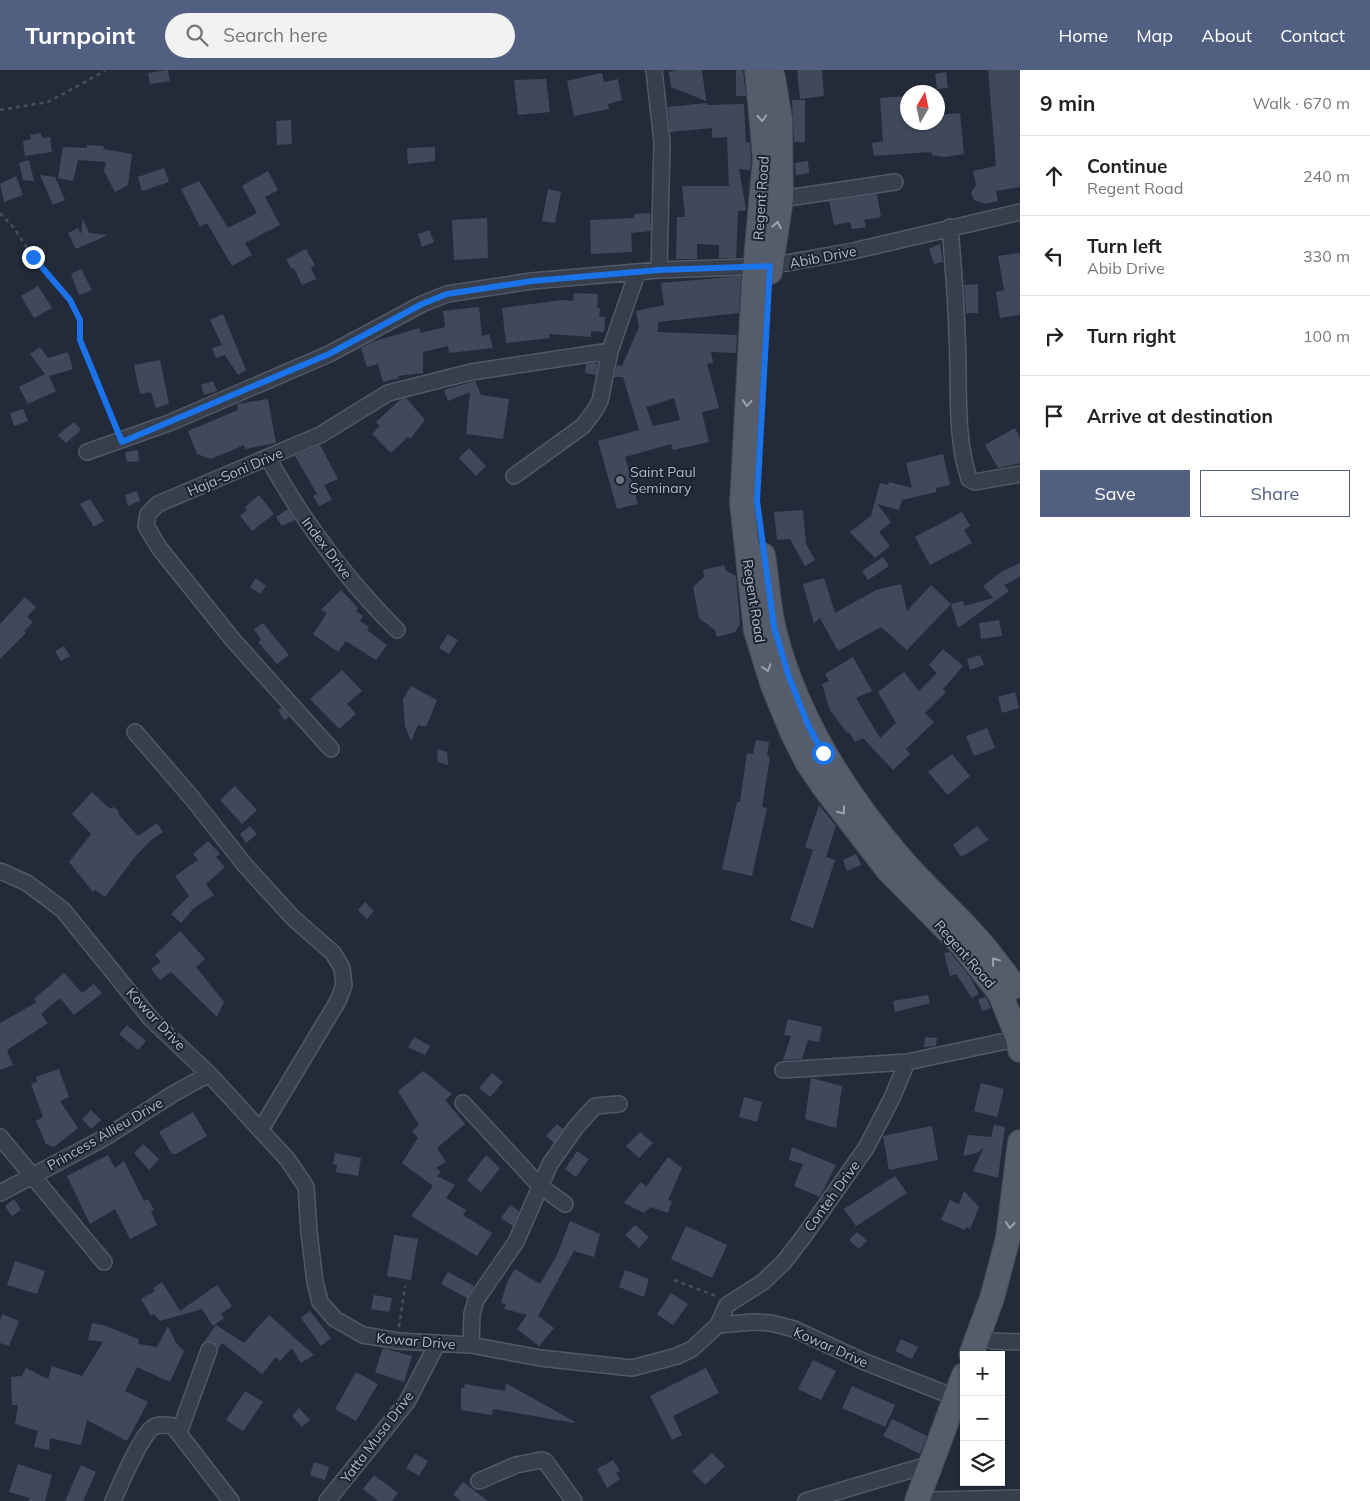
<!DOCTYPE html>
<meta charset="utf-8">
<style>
:root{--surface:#fff;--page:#f2f2f2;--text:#222;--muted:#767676;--line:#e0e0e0;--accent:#515f81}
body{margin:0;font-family:Mulish,sans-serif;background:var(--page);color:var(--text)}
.controls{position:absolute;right:15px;bottom:15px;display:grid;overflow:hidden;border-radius:0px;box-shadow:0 1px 4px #0004}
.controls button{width:45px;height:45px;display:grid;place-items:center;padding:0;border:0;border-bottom:1px solid var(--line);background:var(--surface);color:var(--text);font:25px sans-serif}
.compass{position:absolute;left:900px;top:15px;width:45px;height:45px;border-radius:50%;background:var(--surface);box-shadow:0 1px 4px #0004;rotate:9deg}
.stop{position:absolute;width:15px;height:15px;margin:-11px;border:4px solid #1a73e8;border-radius:50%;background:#fff}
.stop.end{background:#1a73e8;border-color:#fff;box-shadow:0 1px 5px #0008}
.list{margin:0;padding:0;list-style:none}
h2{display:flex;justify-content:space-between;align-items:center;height:65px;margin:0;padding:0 20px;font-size:21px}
h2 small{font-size:16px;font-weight:400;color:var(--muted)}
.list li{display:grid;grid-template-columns:32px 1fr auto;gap:15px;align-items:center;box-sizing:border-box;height:80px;padding:0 20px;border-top:1px solid var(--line)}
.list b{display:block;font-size:19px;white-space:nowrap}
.list p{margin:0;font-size:16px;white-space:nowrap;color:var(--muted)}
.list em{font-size:16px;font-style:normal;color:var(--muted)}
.actions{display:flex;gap:10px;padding:15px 20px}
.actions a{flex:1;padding:11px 0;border:1px solid var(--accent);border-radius:0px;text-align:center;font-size:18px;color:var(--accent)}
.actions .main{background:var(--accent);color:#fff}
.icon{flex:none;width:28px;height:28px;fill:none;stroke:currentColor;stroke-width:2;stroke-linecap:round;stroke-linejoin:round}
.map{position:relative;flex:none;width:1020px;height:1431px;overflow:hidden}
header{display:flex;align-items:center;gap:30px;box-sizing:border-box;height:70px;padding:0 25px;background:var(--accent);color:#fff}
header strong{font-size:24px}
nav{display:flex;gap:28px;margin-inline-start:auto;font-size:18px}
.search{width:350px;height:45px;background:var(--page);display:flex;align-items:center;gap:12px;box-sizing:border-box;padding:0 18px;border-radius:28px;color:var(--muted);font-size:19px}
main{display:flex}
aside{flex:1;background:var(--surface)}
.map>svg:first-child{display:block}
.building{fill:#40495b;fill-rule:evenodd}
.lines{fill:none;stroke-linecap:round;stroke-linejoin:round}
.street-casing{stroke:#525966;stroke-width:18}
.primary-casing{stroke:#404754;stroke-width:26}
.path{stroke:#405356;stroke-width:2.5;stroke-dasharray:4 4;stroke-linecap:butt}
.street{stroke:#373e4c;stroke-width:15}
.primary{stroke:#555c6c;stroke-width:24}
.oneway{stroke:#9ca2b0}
.route{stroke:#1a73e8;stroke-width:6}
.worship-dot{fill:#6b7280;stroke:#1c2330;stroke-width:2}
.labels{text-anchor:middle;stroke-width:4;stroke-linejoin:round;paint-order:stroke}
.street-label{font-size:14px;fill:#b3b9c7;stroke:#1c2330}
.poi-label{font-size:14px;fill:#b3b9c7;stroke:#1c2330;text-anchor:start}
</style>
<header>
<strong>Turnpoint</strong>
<div class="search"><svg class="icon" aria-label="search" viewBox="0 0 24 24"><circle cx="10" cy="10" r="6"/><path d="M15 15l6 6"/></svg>Search here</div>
<nav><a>Home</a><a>Map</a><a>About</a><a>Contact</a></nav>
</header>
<main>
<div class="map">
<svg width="1020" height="1431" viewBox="0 0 1020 1431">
<rect width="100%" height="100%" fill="#232b3b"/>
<path class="building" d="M168,0L170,11L150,14L148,3Z
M676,0H702L706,31L671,17L669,2Z
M736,0H743L746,26H736Z
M797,0H822L824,26L800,29Z
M988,0H1020V117L996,121L998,131L985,134L974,130L971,123L976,115L973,101L996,96Z
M946,2L948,18L937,19L935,4Z
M602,3L604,12L618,9L622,30L608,34L609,39L574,46L567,11Z
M546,9L550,42L518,45L514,10Z
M906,26L908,52H938V45L960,43L964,84L944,87L932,85L931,82L874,86L872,73L883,71L880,28Z
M792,30H805V72H794Z
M706,33L707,35L744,34L746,72L750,73L751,88L750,100L739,99L746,140L738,141L736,188H719V175L697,174V189H676L677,147H685L682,116H729L727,67L712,68V58L670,62L668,37Z
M291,50L292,74L277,75L276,51Z
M41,63L42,68L50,67L52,82L25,86L23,71L31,69L30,65Z
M87,75L104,76L103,79L132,84L128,115L115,122L104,101L106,92L78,90L73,111L58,108L63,77L87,78Z
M435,77V91L408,94L407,78Z
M29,90L34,111L23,110L19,93Z
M808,91L809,103L796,105L795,93Z
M164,98L169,112L142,121L138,107Z
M268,101L278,120L265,127L280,155L245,173L252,185L232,196L207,153L200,157L181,119L199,111L228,158L257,143L242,116Z
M40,105L55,107L65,130L53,135Z
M16,106L23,125L4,132L0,114Z
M548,119L561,122L555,153L542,151Z
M877,124L881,147L864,150L866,157L852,159L850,152L834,155L829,131Z
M650,143L651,161L631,163L632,182L591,184L590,150L634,148V144Z
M487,148L488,188L454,190L452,150Z
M83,149L89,163L108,165L76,179L68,163L78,158L81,164Z
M429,160L434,172L422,177L418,164Z
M940,174L943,192L934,194L929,179Z
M306,179L315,195L311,198L316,209L302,215L294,198L292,199L286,190Z
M1020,183V245L1000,248L996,222L1004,220L998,186Z
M81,199L92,220L79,225L71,204Z
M741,206L739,243L658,252V262L737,265L736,283L711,282L713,293L707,294L719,338L702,342L709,372L673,380L671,374L625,387L638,434L617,439L598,371L639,360L623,307H614L617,295L622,296L639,257L636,241L664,235L661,213ZM674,328L680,350L653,356L646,337Z
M978,214V243H966L964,215Z
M38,216L52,238L34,248L21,226Z
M574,223L598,224L597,238H600L599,247H605L604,262L591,261V267L549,264L550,268L506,273L502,238L561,230L573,231Z
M479,237L482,266L489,264L493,278L449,283L448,276L423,282V303L398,306L399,308L383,312L378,294L367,297L361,278L372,272L419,258L421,263L445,257L443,241Z
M223,244L246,300L238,305L225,285L216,288L212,278L222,275L210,250Z
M40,277L48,288L68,282L73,299L49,306L56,321L28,334L19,317L45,304L30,284Z
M160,290L169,334L156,338L151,322L140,324L134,295Z
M593,293L598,294L596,305L585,303L586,294Z
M213,311L217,321L204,325L201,315Z
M475,311L481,325L509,329L503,369L466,364L470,322L448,331L444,320Z
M406,328L425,350L410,369L408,367L391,383L372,364L380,356L376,352L400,330Z
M268,329L276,373L245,379L244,375L211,389L197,384L188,361L238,340L237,334Z
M23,339L28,351L14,356L10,343Z
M74,352L81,360L66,373L58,365Z
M1015,358L1020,368V393L998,398L985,375Z
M320,375L338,409L324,415L332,430L319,436L313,426L317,424L295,386Z
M469,378L486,396L476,406L459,388Z
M138,380L139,391L127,392L125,382Z
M943,384L950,415L936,418V422L902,430L899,440L877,434L891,452L879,462L890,476L875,488L850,462L871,446L880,413L888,415L889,412L912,418L906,393Z
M137,421L140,431L128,436L125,425Z
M259,425L274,444L252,461L240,446L247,440L245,437Z
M90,429L104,451L94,457L80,434Z
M288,439L295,450L282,456L276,447Z
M803,440L806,474L815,490L805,496L790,469L777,470L774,442Z
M962,442L970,456L964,460L972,473L930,495L915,467Z
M883,487L889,496L868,510L862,501Z
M1020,493V507L1004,515L1009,521L958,558L951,534L963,531L964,536L993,528L983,516L1003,501Z
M724,495L726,501L736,506L740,554L735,562L717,567L715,560L699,548L693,517L704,507L703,500Z
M256,508L266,516L260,524L250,517Z
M824,508L835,543L876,520L901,514L907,541L931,515L951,534L907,580L881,557L838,581L820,548L814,553L803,514Z
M341,520L358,538L356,541L363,546L360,551L369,557L367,560L387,575L376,590L346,571L338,582L313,564L327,543L321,540Z
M25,527L36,537L27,547L33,552L24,561L26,563L0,589V554Z
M999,550L1002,566L981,569L979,553Z
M263,553L289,585L277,594L258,572L261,570L254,559Z
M448,564L458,570L449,584L439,578Z
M64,576L70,586L61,591L55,581Z
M943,579L963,596L943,619L946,622L925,643L934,652L906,679L910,684L893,700L863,668L855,672L849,662L847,663L830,640L822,614L829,611L825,604L853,587L872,621L856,628L880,668L896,653L878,622L904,602L919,621L937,603L929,595Z
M980,585L984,595L970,600L967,589Z
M342,600L362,621L347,634L356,644L339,659L310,629Z
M411,616L437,630L426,657L418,655L411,671L405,656L403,629Z
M1015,622L1019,638L1002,643L998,627Z
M282,638L289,647L284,650L278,640Z
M987,658L995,678L974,686L966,666Z
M756,670L769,672L767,686L770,687L762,737L767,738L752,806L722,799L737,732H740L747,683L753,684Z
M437,679L447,682L448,695L438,692Z
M952,684L970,706L948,725L928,702Z
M235,716L257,740L242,754L220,730Z
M92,722L110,739L113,737L118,740L119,745L138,766L157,753L163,762L151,770L134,788L105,827L95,820L93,822L69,792L91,764L72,744Z
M819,735L836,756L826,787L835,790L813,858L790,850L813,780L805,777Z
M250,756L257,764L246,773L240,764Z
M977,756L989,770L961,787L953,775Z
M208,771L220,784L216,787L225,797L206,814L214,825L194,838L181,853L171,844L189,826L175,806L198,790L193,784Z
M856,784L861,795L847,801L843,790Z
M365,832L374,841L367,849L358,840Z
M180,861L205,889L196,897L224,932L217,947L171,902L160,910L151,899L161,892L155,885Z
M950,882L970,907L979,924L972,928L956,904L950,906L944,883Z
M64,903L82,923L94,914L102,923L74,945L60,928L41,944L48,953L7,980L13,995L0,1000V953L37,932L34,929Z
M928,925L930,933L895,942L893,931Z
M986,927L991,938L982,941L978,929Z
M788,949L822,957L819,972L808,970L802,989L783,990L791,966L784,965Z
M127,955L146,971L138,980L119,964Z
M414,967L430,976L425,985L408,977Z
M925,967L937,968L936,976L924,977Z
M59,999L69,1027L60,1031L78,1058L54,1077L46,1074L36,1051L43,1047L31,1014L37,1012L36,1007Z
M423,1001L452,1024L445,1030L465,1054L437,1078L446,1092L436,1098L441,1102L437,1106L455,1115L446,1128L466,1140L463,1145L492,1163L477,1186L411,1146L433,1116L402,1093L418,1068L412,1061L419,1055L398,1021Z
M492,1003L503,1012L490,1027L479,1018Z
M811,1008L842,1016L836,1058L805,1049Z
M981,1013L1004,1019L997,1047L974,1041Z
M744,1027L762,1032L757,1052L739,1047Z
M91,1040L101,1050L91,1059L82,1049Z
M193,1042L207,1066L176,1084H172L159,1062Z
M557,1054L563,1059L554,1073L546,1066Z
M994,1055L1005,1057L998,1108L973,1101L984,1077L977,1083L963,1086L968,1065L991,1067Z
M932,1056L938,1090L889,1100L883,1066Z
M640,1062L653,1073L639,1088L626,1076Z
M143,1074L159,1089L149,1100L134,1083Z
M792,1077L836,1095L820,1127L794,1116L803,1094L789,1090Z
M577,1081L589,1089L576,1107L565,1099Z
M335,1083L361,1088L358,1106L336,1102L337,1095L333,1094Z
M108,1085L115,1098L124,1091L144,1131L148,1129L154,1140L151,1142L157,1155L130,1169L115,1139L90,1154L67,1106Z
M486,1085L500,1098L481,1122L467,1110Z
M668,1087L682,1098L668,1130L672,1131L668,1143L650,1137L644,1143L624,1133L641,1112L646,1117Z
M895,1106L907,1123L856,1156L844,1139Z
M964,1121L979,1137L970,1159L966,1157L965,1160L941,1150L950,1130L959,1134Z
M14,1129L21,1140L12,1146L5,1136Z
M510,1135L519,1141L513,1156L501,1148Z
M570,1151L600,1164L594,1187L574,1181L538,1246L554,1258L539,1276L517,1259L527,1245L504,1239L506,1234L501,1233L507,1212L515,1199L540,1214L557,1185Z
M635,1155L649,1167L639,1178L625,1165Z
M686,1156L727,1175L712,1208L671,1189Z
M857,1162L867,1171L859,1179L849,1170Z
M394,1165L418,1169L411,1210L387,1206Z
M15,1191L45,1201L37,1224L7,1215Z
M625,1200L649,1209L644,1227L619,1217Z
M448,1202L474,1216L467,1228L441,1214Z
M162,1212L180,1241L217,1215L232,1236L221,1244L224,1248L213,1256L202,1239L160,1251L154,1244L151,1246L141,1229L155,1221L153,1218Z
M671,1223L688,1234L673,1255L657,1244Z
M374,1225L392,1228L389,1242L371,1239Z
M310,1241L331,1268L321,1276L301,1248Z
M2,1244L19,1251L9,1276L0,1273V1251Z
M269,1245L314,1285L301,1293L292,1278L280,1291L276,1287L262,1304L222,1273L218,1279L213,1271L204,1272L216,1255L244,1273Z
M92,1253L103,1255L138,1269L139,1274L157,1277L168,1256L176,1273L184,1281L170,1312L137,1297L125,1321L148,1332L127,1371L87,1350L81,1375L50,1368L49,1380L34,1377L38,1361L15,1354L18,1335H12L11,1307L22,1306L26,1298L48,1309L52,1296L82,1306L103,1272L88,1270Z
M901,1269L918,1277L912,1289L895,1281Z
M383,1278L412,1286L404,1312L375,1302Z
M813,1290L836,1301L821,1330L798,1319Z
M706,1298L719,1323L673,1346L682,1365L672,1370L650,1326Z
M356,1302L378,1314L356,1351L335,1339Z
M506,1313L575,1352L574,1353L493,1339L492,1345L461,1340V1318H464L465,1314L505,1321Z
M852,1316L895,1335L885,1357L842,1338Z
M245,1321L263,1332L243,1361L226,1350Z
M299,1338L310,1350L302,1357L292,1346Z
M892,1349L927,1366L920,1384L883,1366Z
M712,1383L725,1396L705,1415L692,1401Z
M415,1384L428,1391L419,1406L406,1398Z
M613,1390L620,1401L616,1403L620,1409L607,1418L597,1399Z
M314,1392L329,1397L325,1410L310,1405Z
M18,1394L52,1405L45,1431H28L30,1428L9,1422Z
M81,1395L96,1402L83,1431H65Z
M374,1405L398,1423L392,1431H378L363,1419Z
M463,1412L488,1431H461L453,1425Z"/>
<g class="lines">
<defs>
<path id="street" d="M654,0L662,72L659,200
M781,129L895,112
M950,157C953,193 956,228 957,264C960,311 954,363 969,409L975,412L1020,404
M87,382L169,353L329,284L422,234L447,224L532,211L659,200L770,196L853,181L1020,142
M268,388C303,451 346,509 397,560
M514,406L583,356L595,340L600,331L610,281L637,203
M135,662L192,728L244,794L293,848L333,883L342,898L344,915L338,931L261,1059
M331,679L233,570L160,479L146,456L148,444L158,434L320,365L388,323L471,302L610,281
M0,801L27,813L63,840L151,949L209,1004L288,1090L306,1117L309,1162L315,1212L320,1232L335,1249L363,1265L399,1271L471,1275L540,1288L632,1298L677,1286L692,1279L718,1255L753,1252L771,1253L794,1259L865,1292L962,1330
M783,1000L907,992L1020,968
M463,1033L540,1116L565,1134
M0,1067L104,1192
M0,1123L106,1067L173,1024L209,1004
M718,1255L727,1235L763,1212L784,1192L804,1166L866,1078L892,1028L907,992
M992,1271L1020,1272
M471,1275L472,1244L476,1230L516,1172L550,1094L576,1057L595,1036L619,1034
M179,1363L209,1280
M479,1411L516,1395L541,1390L545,1391L574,1431
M934,1430L1020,1428
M113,1431C121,1413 138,1372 151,1359C157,1353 166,1355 173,1356L231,1431
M327,1431L407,1332L437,1274
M806,1431L931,1394"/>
<path id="primary" d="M757,0L765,88L754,212L742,433L756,561L772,613L792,662L807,692L824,717L888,800L962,875L1000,923L1018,968L1020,980
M770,202L781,129L780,50L773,7
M763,485C767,509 768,535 774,560C796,647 843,722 901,789C932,825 968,854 996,892C1002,900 1010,908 1013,917
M971,1285L992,1228L1008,1168L1020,1072
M917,1431L964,1305"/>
</defs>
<use href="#street" class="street-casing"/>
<use href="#primary" class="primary-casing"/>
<path class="path" d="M0,40L48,32L105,1
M0,143L14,158L33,187L70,230L80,249L79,270L115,356
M674,1210L716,1226
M399,1257L405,1216"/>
<use href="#street" class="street"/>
<use href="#primary" class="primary"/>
</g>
<defs><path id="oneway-chevron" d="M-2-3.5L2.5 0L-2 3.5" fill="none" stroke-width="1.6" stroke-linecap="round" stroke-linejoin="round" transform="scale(1.25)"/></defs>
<g class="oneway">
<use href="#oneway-chevron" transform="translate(762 48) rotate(87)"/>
<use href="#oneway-chevron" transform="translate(777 155) rotate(-81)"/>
<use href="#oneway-chevron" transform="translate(747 333) rotate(95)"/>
<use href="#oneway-chevron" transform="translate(767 598) rotate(72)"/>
<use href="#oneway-chevron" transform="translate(842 741) rotate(52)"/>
<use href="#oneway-chevron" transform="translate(995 891) rotate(-127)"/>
<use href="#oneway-chevron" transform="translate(1010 1155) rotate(97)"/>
</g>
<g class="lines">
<path class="route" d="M33,187L70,230L80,250V270L122,372L329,284L422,234L447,224L532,211L659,200L770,196L757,431L774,557L789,607L808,655L823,683"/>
</g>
<circle class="worship-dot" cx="620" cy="410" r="5"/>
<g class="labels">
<g class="street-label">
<text transform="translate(761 128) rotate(-86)" y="5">Regent Road</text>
<text transform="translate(823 187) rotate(-11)" y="5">Abib Drive</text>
<text transform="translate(235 402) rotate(-23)" y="5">Haja-Soni Drive</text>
<text transform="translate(327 478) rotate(53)" y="5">Index Drive</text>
<text transform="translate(754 531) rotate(81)" y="5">Regent Road</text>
<text transform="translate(965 884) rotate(49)" y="5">Regent Road</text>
<text transform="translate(156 949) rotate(47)" y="5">Kowar Drive</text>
<text transform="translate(105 1064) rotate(-30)" y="5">Princess Allieu Drive</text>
<text transform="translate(832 1126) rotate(-54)" y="5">Conteh Drive</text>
<text transform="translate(416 1271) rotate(5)" y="5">Kowar Drive</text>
<text transform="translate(831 1277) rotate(24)" y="5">Kowar Drive</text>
<text transform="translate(377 1367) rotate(-53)" y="5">Yatta Musa Drive</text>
</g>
<g class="poi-label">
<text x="630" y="407">Saint Paul<tspan x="630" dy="16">Seminary</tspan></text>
</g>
</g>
</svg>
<div class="controls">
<button>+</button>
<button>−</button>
<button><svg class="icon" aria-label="layers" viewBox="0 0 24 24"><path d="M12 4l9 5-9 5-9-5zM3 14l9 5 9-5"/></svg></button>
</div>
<svg class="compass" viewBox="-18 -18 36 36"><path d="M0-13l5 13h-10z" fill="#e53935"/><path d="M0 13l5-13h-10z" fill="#767676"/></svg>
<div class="stop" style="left:823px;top:683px"></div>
<div class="stop end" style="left:33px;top:187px"></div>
</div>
<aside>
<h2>9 min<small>Walk · 670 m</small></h2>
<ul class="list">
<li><svg class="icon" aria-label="ahead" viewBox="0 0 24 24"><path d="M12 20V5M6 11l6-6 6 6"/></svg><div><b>Continue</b><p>Regent Road</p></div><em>240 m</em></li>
<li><svg class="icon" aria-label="left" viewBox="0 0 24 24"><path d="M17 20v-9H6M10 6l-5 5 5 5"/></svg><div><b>Turn left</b><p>Abib Drive</p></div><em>330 m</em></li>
<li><svg class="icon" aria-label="right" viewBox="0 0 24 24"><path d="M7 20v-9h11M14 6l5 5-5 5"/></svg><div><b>Turn right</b></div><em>100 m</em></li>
<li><svg class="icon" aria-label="arrive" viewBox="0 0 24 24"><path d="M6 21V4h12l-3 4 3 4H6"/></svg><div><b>Arrive at destination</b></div></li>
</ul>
<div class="actions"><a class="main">Save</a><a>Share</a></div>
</aside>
</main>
